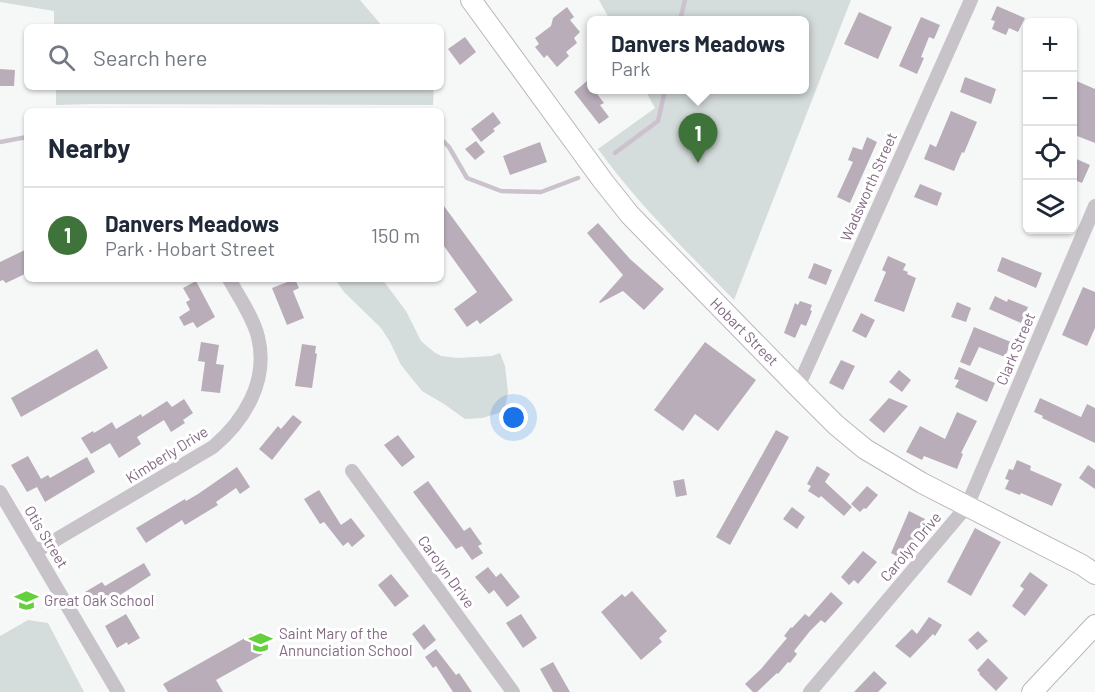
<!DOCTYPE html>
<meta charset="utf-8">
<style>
:root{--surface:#fff;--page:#f2f2f3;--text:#1f2937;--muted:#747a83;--line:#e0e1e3;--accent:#3e743a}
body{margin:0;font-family:Barlow,sans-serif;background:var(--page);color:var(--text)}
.controls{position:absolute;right:18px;top:18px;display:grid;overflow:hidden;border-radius:9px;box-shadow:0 2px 4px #0004}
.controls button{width:54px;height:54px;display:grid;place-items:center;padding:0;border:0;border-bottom:2px solid var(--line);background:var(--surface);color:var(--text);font:30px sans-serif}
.you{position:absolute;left:514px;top:418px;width:21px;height:21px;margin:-15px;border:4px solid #fff;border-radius:50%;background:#1a73e8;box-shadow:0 0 0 9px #1a73e833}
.badge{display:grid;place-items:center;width:39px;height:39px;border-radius:50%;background:var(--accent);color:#fff;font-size:20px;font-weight:700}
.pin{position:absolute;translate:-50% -50px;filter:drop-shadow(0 2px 3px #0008)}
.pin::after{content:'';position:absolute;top:32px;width:21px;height:18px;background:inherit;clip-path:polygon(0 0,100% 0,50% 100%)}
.popup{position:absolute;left:587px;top:16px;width:222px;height:78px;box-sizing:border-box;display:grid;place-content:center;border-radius:9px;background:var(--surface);filter:drop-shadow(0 2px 4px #0005);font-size:20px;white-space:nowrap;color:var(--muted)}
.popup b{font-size:22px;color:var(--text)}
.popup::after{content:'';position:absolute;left:50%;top:100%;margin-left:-12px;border:12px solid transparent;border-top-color:var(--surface)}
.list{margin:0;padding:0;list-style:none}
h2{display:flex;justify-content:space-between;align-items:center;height:78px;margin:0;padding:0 24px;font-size:26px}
h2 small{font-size:20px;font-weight:400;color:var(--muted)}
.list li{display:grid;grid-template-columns:39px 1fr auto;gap:18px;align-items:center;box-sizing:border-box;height:96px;padding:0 24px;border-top:2px solid var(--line)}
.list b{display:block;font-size:22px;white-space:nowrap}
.list p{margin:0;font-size:20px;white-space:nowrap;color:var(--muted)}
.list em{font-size:20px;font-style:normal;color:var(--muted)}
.icon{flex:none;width:33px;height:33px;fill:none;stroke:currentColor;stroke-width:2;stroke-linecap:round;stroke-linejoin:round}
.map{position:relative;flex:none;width:1095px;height:692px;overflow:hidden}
.search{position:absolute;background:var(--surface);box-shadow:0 2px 4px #0004;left:24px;top:24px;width:420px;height:66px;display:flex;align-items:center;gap:15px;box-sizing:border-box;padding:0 21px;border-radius:9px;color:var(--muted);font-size:22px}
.panel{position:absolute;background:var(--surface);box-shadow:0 2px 4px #0004;left:24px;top:108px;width:420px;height:174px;border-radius:9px}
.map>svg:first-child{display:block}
.green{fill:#d5dcdc}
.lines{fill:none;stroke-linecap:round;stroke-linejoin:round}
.stream{stroke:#ccc2ce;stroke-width:4.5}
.building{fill:#b8adb9}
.secondary-casing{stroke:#bdb5bd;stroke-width:22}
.street{stroke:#c8c2c9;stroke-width:14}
.secondary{stroke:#fff;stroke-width:20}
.labels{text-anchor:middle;stroke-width:6;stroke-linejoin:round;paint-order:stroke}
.street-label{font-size:15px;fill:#826a83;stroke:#fff}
.poi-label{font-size:15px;fill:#826a83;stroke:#fff;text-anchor:start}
</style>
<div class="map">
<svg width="1095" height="692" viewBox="0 0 1095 692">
<rect width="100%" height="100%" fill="#f6f8f7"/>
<path class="green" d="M0,0H360L383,27H54V11L0,2Z
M599,0H851L734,300C686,251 638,204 598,149L655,108L645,90H804V21L610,20Z
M56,87H434L433,105L93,104L56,105Z
M335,279H382L406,311L421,341L434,352L441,356L458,358L492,356L500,353L505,366L508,392L505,408L499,413L482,418L465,419L444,404L422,391L401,365L390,342L381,328L344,292Z
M28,620L48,623L84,692H0V636Z"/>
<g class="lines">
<path class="stream" d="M680,21L685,0
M441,139L449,147L467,178L501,191L541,192L578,178
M0,142L27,137
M615,153L658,121L665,90"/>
</g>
<path class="building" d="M997,6L1025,18L1018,32L1009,28L1006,35L992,29L995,21L991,20Z
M567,7L574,17L570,20L580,32L574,38L577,43L566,52L569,56L557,67L547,55L544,58L535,47L539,44L535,38L551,26L553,18Z
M859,12L892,27L878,59L844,44Z
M921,17L940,25L934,39L929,37L921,57L924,58L917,74L899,66Z
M465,37L476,52L460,65L448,49Z
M0,69L15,70L14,86H0Z
M965,77L996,89L991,104L960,92Z
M1072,79L1095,89V143L1072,134Z
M587,81L591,90H594L604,103L600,105L609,117L599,124L574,92Z
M951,111L977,122L964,153L962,152L954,171L924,159L930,144L936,147Z
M493,112L501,123L493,129L495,131L481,142L471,129Z
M867,137L877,142L850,203L837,197L853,162L848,160L853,147L862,150Z
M476,141L485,152L475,160L465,149Z
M540,142L547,162L510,175L503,156Z
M1072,157L1090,165L1082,183L1072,179Z
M920,184L942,193L937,206L914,197Z
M441,202L513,300L480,324L477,320L467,327L454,309L477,292L441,242Z
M598,223L630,259L664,289L644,310L623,291L600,303L599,302L623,275L587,233Z
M27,249V273L6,283L3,280L0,281V262Z
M888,256L906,264L903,270L908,272L907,274L916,278L904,312L874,301L886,272L882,270Z
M1002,257L1042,273L1036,288L997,271Z
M814,263L832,270L826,285L808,278Z
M295,279L299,288L293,291L304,318L287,325L272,288Z
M196,281L215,317L197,328L193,322L184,326L179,317L190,310L186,302L190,300L183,288Z
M1083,287L1095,292V328L1087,346L1062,335Z
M995,296L1007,302L1008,299L1028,307L1021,323L989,309Z
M800,301L812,305L810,310L812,311L806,326L801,324L795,338L784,333L795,303L798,305Z
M957,302L971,308L966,322L951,317Z
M861,313L875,320L866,338L852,331Z
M974,327L1011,342L1005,357L979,347L970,366L960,362Z
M201,342L219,345L216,364L224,365L220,393L201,391L205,362L198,361Z
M705,342L756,380L718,431L695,414L683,431L654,410Z
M302,344L316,346L315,353L317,354L312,388L295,386Z
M97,349L108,368L21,417L11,398Z
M841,360L855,366L843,390L829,383Z
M959,367L995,383L987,402L955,387L959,380L954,379Z
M899,370L911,380L902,392L889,382Z
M889,398L908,406L884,433L869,420Z
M1040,398L1081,417L1087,404L1095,408V443L1042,418L1043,416L1034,412Z
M184,399L193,413L183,420L185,423L171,432L164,420L137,437L141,444L119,458L110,443L91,454L81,438L93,431L94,433L112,422L116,429L141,414L142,417L167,401L172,407Z
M957,412L977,421L961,453L963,454L957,469L924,456L922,460L906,452L920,426L945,439Z
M293,415L302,422L272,460L259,449L278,426L281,429Z
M776,430L789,437L730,545L716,537Z
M398,435L415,457L402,467L384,445Z
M28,456L41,479L48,475L50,478L87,457L95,472L45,502L37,487L27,492L11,465Z
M1017,460L1031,466L1030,470L1062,484L1052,506L1021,493L1020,495L1005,489L1009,480L1005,479L1009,469L1013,470Z
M1088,465L1095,470V489L1079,478Z
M817,466L830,474L825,482L852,507L844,516L821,496L819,498L808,491L811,486L807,484Z
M237,467L250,487L240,494L236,488L216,502L218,505L185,525L182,520L146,543L136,528L185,499L186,501L198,494Z
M684,479L687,495L676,497L673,481Z
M428,481L464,531L470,527L482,544L478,546L483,553L472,560L462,546L456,549L413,492Z
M867,486L878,495L866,509L864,508L860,512L851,504Z
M319,490L341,525L351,518L365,536L352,547L348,542L343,546L324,522L320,524L304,499Z
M792,507L805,517L797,529L783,519Z
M909,511L925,519L904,560L891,553Z
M975,528L1001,542L971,596L947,582Z
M863,551L877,562L858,584L854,580L849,585L841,577Z
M144,563L151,575L111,601L109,597L93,606L85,592L102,582L105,586Z
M488,567L496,577L501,573L520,597L507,607L494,590L489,594L475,577Z
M1030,572L1048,585L1025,616L1012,606L1024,589L1020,586Z
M391,574L409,596L395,607L378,585Z
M632,591L667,631L659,638L662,642L641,660L601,612L622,594L625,597Z
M831,592L843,603L825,623L821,620L810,631L794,651L797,654L790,663L788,662L778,674L777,673L757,692H753L745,684L761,669L787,638L784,636L791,627L792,628L805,614L809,617Z
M126,614L140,638L128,645L127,642L117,648L105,626Z
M521,614L537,638L523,648L506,623Z
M929,617L942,625L935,636L933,634L910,658L895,646L912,629L917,634Z
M424,624L436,640L424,650L412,634Z
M978,631L988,641L977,650L968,640Z
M252,634L263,654L216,680L223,692H168L163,684Z
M436,649L456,675L459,673L472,692H453L436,666L433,668L425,657Z
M988,658L1008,678L996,691L979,674L980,673L977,670Z
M553,662L570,692H553L540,669Z
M874,671L887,683L878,692H854Z"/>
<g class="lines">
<defs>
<path id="secondary" d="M471,0L603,181L630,215L798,387L836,425L865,449L922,483L1082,565L1095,574
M1032,692L1095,625"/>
</defs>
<use href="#secondary" class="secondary-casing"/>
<path class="street" d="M798,387L971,0
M352,471L513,692
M0,492L118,692
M35,552L213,447C244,421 269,381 258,337C254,319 238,295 229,279
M810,692L967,506L1095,206"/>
<use href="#secondary" class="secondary"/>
</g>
<defs>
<symbol id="school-bare" viewBox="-9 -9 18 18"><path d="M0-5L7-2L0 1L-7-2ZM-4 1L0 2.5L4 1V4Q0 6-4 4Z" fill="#64d03d" stroke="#fff" stroke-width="2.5" paint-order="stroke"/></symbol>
</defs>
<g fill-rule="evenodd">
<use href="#school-bare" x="10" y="584" width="33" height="33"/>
<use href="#school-bare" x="244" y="626" width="33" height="33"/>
</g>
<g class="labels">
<g class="street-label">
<text transform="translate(869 187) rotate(-66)" y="5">Wadsworth Street</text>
<text transform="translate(744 332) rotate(45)" y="5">Hobart Street</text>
<text transform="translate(1016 349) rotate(-67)" y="5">Clark Street</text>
<text transform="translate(167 455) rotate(-32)" y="5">Kimberly Drive</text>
<text transform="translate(46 537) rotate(59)" y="5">Otis Street</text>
<text transform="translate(911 547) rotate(-50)" y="5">Carolyn Drive</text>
<text transform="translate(446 572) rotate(54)" y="5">Carolyn Drive</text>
</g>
<g class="poi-label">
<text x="44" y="606">Great Oak School</text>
<text x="279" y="639">Saint Mary of the<tspan x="279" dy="17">Annunciation School</tspan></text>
</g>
</g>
</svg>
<div class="controls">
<button>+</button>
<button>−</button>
<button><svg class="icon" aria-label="locate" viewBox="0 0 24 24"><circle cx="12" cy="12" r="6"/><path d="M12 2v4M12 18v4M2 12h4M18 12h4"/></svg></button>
<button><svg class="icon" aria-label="layers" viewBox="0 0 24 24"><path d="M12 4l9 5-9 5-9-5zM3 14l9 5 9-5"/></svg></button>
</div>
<div class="you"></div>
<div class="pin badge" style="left:698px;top:163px">1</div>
<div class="popup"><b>Danvers Meadows</b>Park</div>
<div class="search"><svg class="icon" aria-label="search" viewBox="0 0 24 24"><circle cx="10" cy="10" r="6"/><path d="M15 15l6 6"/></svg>Search here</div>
<section class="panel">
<h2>Nearby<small></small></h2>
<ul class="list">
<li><span class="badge">1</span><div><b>Danvers Meadows</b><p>Park · Hobart Street</p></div><em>150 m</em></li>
</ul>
</section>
</div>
